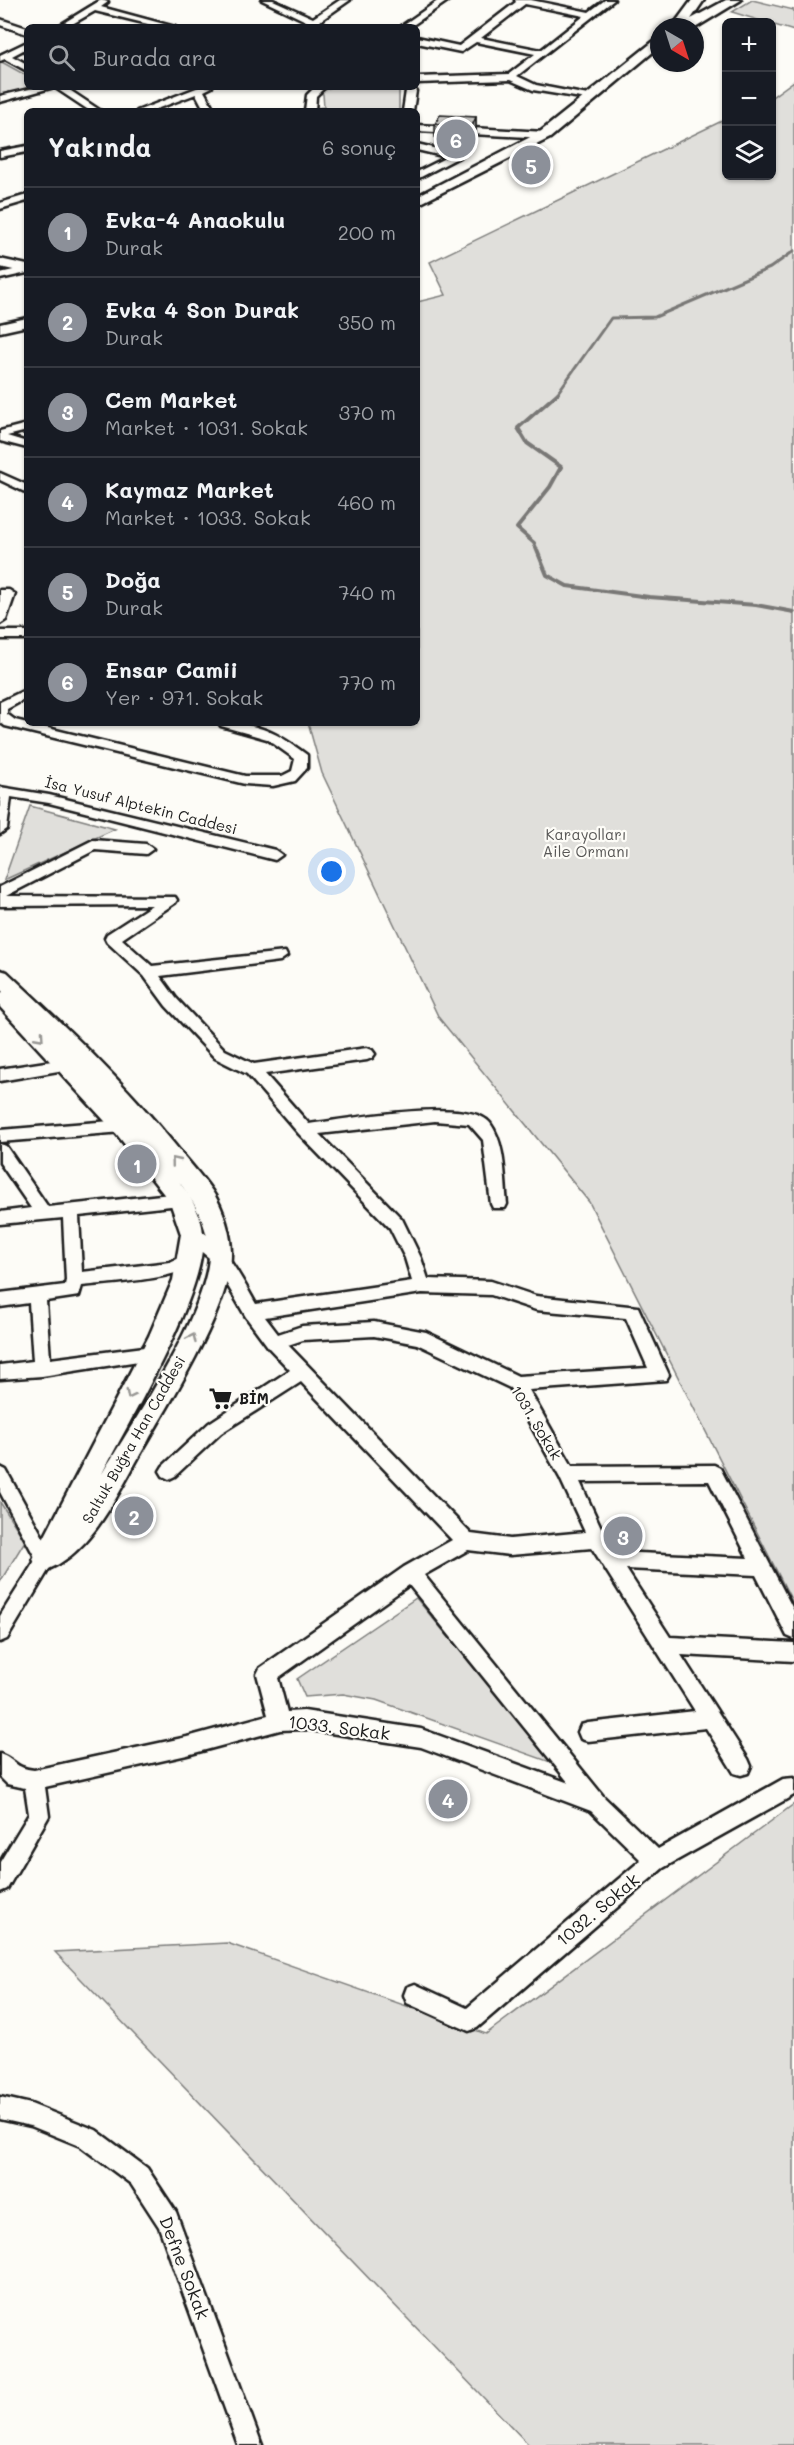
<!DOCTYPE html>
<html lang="tr">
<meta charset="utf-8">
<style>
:root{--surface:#171b24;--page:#20242c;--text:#f1f3f6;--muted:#9ea1a6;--line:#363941;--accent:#8c9099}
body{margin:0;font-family:Mali,sans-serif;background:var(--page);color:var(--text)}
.controls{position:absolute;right:18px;top:18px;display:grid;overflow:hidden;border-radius:9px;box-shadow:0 2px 4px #0004}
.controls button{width:54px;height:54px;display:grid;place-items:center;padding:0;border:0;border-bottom:2px solid var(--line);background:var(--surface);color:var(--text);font:30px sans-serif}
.compass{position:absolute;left:650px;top:18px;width:54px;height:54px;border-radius:50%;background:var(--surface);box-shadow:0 2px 4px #0004;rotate:141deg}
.you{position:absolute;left:332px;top:872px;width:21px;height:21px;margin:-15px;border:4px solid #fff;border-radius:50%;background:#1a73e8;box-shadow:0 0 0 9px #1a73e833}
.badge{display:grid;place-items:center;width:39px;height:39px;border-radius:50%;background:var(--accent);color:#fff;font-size:20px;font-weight:700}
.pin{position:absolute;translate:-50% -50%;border:3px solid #fff;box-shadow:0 2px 6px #0006}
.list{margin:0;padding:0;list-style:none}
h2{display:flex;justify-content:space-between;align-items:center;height:78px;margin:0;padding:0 24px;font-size:26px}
h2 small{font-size:20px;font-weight:400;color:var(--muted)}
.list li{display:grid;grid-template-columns:39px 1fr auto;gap:18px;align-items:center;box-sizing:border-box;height:90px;padding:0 24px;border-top:2px solid var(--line)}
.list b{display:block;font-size:22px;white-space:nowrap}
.list p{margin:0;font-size:20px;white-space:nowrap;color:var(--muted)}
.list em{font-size:20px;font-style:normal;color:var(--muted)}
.icon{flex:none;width:33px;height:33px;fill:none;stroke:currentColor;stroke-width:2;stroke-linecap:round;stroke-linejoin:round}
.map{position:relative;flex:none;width:794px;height:2445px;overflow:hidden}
.search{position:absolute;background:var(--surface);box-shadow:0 2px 4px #0004;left:24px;top:24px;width:396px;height:66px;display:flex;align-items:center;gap:15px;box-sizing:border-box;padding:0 21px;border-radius:9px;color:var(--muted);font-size:22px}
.panel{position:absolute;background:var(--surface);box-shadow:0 2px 4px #0004;left:24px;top:108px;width:396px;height:618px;border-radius:9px}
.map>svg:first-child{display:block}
.green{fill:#e0dfdb;stroke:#7e7e7c;stroke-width:1.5}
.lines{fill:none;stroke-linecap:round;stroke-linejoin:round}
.stream-far1{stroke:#797876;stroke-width:3}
.stream{stroke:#797876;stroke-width:4}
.street-casing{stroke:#1c1c1c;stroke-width:5}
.secondary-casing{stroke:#1c1c1c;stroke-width:5}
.street{fill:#fdfcf7;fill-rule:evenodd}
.secondary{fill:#fdfcf7;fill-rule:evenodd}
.wall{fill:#afafac;stroke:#1c1c1c;stroke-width:1.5}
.shaded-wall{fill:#8f8e8c;stroke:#1c1c1c;stroke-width:1.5}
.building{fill:#cccbc8;stroke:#1c1c1c;stroke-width:1.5}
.oneway{stroke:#989794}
.labels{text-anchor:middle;stroke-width:4.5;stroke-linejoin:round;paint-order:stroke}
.street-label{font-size:15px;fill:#1c1c1c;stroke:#fdfcf7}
.park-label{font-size:15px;fill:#575655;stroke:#fdfcf7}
.poi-label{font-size:15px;font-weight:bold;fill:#1c1c1c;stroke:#fdfcf7;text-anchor:start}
.near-street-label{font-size:18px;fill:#1c1c1c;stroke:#fdfcf7}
</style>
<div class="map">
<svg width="794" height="2445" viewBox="0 0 794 2445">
<rect width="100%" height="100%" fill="#fdfcf7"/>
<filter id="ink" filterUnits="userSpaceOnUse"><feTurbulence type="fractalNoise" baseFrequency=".0167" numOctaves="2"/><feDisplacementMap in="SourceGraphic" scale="12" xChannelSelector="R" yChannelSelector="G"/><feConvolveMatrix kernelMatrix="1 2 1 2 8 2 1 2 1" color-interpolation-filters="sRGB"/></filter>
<g filter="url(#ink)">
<path class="green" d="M752,0L794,10V31L732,12Z
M0,61L27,76V87H37L3,97L0,95Z
M794,81V1605L589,1202L439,1018L322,773L308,723H417V302L446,295L430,262L726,119V176H772V97Z
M331,87H399V111H316V108L324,107L323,94L319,93Z
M30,806L115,829L4,880Z
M0,1502L25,1541L0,1582Z
M416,1598L553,1763L376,1700L343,1694L305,1697L297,1679Z
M794,1804V2445H529L55,1952L227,1943L486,2034Z"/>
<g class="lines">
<path class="stream-far1" d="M556,395L611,318L655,317L770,268L794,251"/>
<path class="stream" d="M558,393L518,428L527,443L561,467L550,487L517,528L534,543L547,575L567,586L649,597L756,605L794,612"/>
<defs>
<path id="street" d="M101,0L108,2L101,7L175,27H160L95,11L67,27H57Z
M262,0H273L313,18L340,0H350L320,21L330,27H306L308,22Z
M439,0H449L410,27H400Z
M515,0H531L589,12L605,0H614L517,76L536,85L593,96V100L533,90L510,80L417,83V77L509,74L535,54L476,42L461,52L417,43V37L459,46L516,2ZM525,4L584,16L541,50L481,38Z
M0,19L27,28V34L0,25Z
M27,42V48L12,56L27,64V71L5,59L0,61V55Z
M38,87H54L0,102V96Z
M54,87H65L101,111H90Z
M199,87H212L204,91L215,111H205L196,94L151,111H137Z
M315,87H325L316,96L315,111H305L307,95Z
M403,87H413L416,91L413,111H403L406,91Z
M417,125L545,132L550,135L545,138L417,131Z
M417,144L459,154L461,156L417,179V172L447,157L417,150Z
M27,146V152L0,157V151Z
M27,195V201L0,209V203Z
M27,267V273L0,279V273Z
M27,424V431L7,436L27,442V448L0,441V431Z
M0,473L27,485V493L0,480Z
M0,590H9L15,594L6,620L0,624Z
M0,631H27V639H0Z
M27,689V698L7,709V714L15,720L245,776H282L292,771L295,759L267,739L221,726L219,723C259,723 276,732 307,755V768L295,781L273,786L245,784L5,726L0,722V702Z
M0,787L49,795L275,850L282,855L275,860L49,803L11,797L7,829L0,834Z
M93,840L146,844L153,849L146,854L95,850L6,896L175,897L177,900L175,903L122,939L152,966L285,952L287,956L280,961L160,976L176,998L225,1050L254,1064L367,1048L372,1050L375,1054L372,1058L367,1060L265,1074L309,1124C344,1120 468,1096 490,1123C506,1145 504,1178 507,1204L505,1208H493L491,1204L483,1140L469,1124L435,1121L319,1134L402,1219L421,1258L428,1279L491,1281L536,1296L638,1307L669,1375L666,1380L529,1390L572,1466L714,1465L720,1468L794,1611V1639L787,1636L756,1575L626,1569L670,1637L794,1643V1661L681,1655L748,1759L751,1766L748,1773L741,1775L734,1773L706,1728L588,1741L581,1739L578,1732L581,1725L588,1723L695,1711L592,1548L510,1555L468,1550L424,1575L604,1797L658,1849L783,1779L794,1778V1795L663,1868L477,2028L469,2031L407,2003L404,1995L407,1987L415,1984L467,2008L641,1860L591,1811L421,1747L304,1729L280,1730L187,1755L45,1787L49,1816L7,1889L0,1892V1862L29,1814L25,1788L7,1784L0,1777V1754C16,1760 14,1768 34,1770L187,1737L268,1715L257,1674L260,1668L404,1567L452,1540L301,1382L221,1433L175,1476L169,1479L163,1476L160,1471L163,1466L209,1423L290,1370L269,1348L246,1317L214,1262L186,1239L184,1234L186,1229C213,1221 245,1285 256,1304L412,1281L405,1258L390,1228L299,1134L247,1074L215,1058L166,1006L144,976L107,942L105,938L107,934L152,905L0,906V887ZM422,1293L491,1295L536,1310L626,1318L648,1368L518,1376L426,1332L374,1322L302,1326L278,1334L265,1317ZM374,1336L417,1344L510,1388L560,1478L585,1532L510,1539L471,1534L288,1345L303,1340ZM709,1481L748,1558L616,1552L604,1534L580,1482ZM409,1585L569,1783L421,1729L304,1711L287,1712L278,1678Z
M65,1059L73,1065L70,1069L0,1081V1069Z
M123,1120L131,1126L123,1132L0,1142V1130Z
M0,1144L6,1146L48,1207L180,1193L186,1195L188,1199L186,1203L180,1205L79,1216L82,1272L170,1262L189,1253L195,1255L197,1260C187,1280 105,1283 82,1286L79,1296L46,1301L50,1359L152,1346L158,1348L161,1353L158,1358L42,1376L0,1379V1365L33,1361L29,1303L0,1307V1293L65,1285L66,1280L63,1218L0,1224V1212L31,1208L0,1163Z
M0,1467L6,1470L55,1559L7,1639L0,1642V1616L36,1559L0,1492Z
M0,2097L31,2104L96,2130L147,2168L176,2212L262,2445H238L159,2227L131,2184L80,2146L31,2126L0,2119Z"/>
<path id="secondary" d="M692,0H704L691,19L726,0H741L695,28L672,27Z
M659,37V47L550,138L417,205V196L540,132Z
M0,259L27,265V273L0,267Z
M27,318V326L0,332V324Z
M0,970L7,972C66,1027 124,1082 175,1145C187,1160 201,1175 212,1191C223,1207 232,1236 231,1256C230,1306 174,1396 148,1441C122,1484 95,1552 46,1570L37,1567L33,1559L149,1336L173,1280L181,1234L170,1202L115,1132L0,1007V993L3,992L0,989ZM179,1182C195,1202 210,1229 209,1257C205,1316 134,1421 102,1474C131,1417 205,1296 203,1235C203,1217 190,1195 179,1182Z"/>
</defs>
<use href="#street" class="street-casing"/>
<use href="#secondary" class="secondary-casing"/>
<use href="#street" class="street"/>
<use href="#secondary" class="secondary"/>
</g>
<path class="wall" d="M476,117V136L470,147L435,144V124Z"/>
<path class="shaded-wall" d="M476,117V136L470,147L471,128Z"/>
<path class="building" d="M440,115L476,117L471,128L435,124Z"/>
<defs><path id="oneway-chevron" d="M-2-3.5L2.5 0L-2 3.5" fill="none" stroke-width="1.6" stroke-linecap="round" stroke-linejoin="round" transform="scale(1.5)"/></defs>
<g class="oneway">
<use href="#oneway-chevron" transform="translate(40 1037) rotate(48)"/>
<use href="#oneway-chevron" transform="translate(175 1161) rotate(-129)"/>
<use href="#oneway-chevron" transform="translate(192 1338) rotate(-65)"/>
<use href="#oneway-chevron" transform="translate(130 1395) rotate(117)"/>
</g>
</g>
<defs>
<symbol id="supermarket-bare" viewBox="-9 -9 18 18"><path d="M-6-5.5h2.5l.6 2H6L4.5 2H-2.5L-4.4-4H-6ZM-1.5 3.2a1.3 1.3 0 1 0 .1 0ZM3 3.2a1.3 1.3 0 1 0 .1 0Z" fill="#1c1c1c" stroke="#fdfcf7" stroke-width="2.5" paint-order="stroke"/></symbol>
</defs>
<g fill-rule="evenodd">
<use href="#supermarket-bare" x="204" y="1382" width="33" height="33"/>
</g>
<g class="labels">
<g class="street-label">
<text transform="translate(141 806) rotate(14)" y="5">İsa Yusuf Alptekin Caddesi</text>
<text transform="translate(536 1423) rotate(59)" y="5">1031. Sokak</text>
<text transform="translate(134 1440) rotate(-60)" y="5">Saltuk Buğra Han Caddesi</text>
</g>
<g class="park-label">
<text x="586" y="840">Karayolları<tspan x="586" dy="17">Aile Ormanı</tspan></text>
</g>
<g class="poi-label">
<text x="239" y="1404">BİM</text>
</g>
<g class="near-street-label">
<text transform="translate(339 1728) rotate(7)" y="6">1033. Sokak</text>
<text transform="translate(598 1910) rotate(-40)" y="6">1032. Sokak</text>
<text transform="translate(184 2268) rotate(69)" y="6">Defne Sokak</text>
</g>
</g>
</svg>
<div class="controls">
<button>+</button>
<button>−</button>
<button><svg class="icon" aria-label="layers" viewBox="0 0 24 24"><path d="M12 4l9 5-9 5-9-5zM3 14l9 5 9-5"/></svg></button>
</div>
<svg class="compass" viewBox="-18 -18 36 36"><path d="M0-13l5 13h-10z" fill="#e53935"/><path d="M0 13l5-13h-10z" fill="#9ea1a6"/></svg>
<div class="you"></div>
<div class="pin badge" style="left:137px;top:1164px">1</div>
<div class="pin badge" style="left:134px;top:1516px">2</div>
<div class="pin badge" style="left:623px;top:1536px">3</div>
<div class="pin badge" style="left:448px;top:1799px">4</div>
<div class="pin badge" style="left:531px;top:165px">5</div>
<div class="pin badge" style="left:456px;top:139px">6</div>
<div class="search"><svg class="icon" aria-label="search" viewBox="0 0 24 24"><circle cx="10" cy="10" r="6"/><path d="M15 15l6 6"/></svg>Burada ara</div>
<section class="panel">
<h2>Yakında<small>6 sonuç</small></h2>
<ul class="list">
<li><span class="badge">1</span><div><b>Evka-4 Anaokulu</b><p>Durak</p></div><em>200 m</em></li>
<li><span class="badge">2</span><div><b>Evka 4 Son Durak</b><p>Durak</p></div><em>350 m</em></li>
<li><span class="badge">3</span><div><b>Cem Market</b><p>Market · 1031. Sokak</p></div><em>370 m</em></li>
<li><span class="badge">4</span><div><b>Kaymaz Market</b><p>Market · 1033. Sokak</p></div><em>460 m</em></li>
<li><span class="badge">5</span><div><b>Doğa</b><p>Durak</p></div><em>740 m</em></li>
<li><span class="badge">6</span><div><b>Ensar Camii</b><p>Yer · 971. Sokak</p></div><em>770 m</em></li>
</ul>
</section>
</div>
